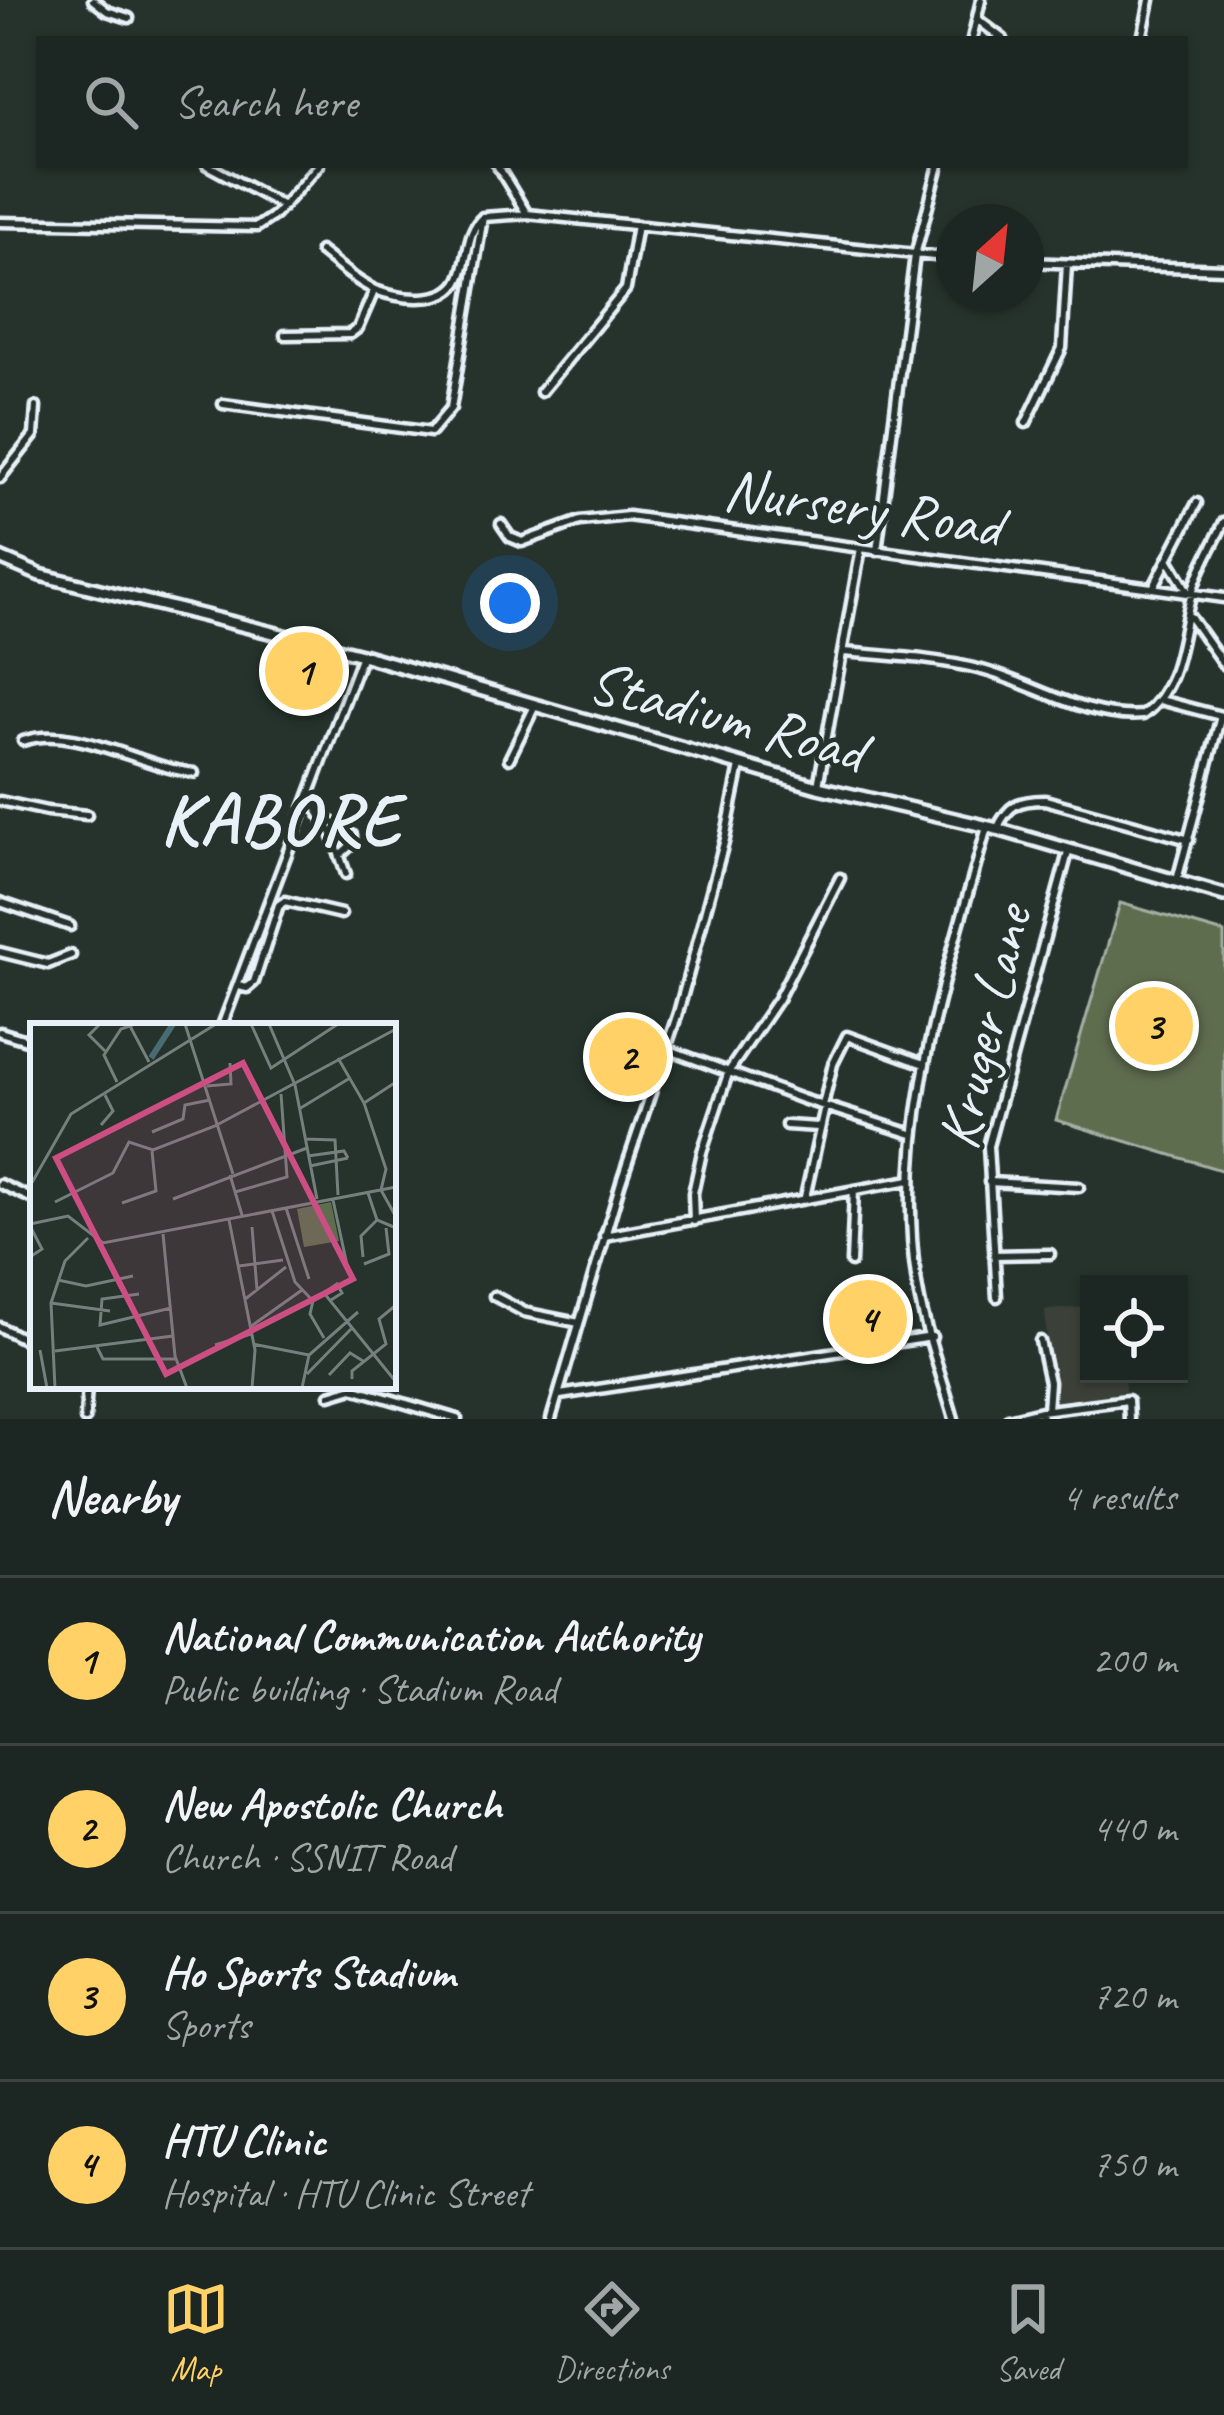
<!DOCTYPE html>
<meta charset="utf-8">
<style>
:root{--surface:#1c2622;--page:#29322f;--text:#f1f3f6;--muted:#a0a5a5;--line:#3a4340;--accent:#ffd166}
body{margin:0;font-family:Caveat,sans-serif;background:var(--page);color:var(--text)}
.controls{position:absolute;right:36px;bottom:36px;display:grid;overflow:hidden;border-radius:0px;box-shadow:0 3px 9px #0004}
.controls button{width:108px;height:108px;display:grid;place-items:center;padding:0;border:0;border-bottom:3px solid var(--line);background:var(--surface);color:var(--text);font:60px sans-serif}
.compass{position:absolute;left:936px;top:204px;width:108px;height:108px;border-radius:50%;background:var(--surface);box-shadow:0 3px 9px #0004;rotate:27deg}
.you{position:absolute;left:510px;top:603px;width:42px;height:42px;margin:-30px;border:9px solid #fff;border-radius:50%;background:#1a73e8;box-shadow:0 0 0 18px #1a73e833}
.badge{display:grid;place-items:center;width:78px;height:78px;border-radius:50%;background:var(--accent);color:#111;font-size:39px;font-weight:700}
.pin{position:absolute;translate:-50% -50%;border:6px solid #fff;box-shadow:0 3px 12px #0006}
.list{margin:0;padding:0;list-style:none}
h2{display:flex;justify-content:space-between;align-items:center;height:156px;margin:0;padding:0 48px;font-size:51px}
h2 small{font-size:39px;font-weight:400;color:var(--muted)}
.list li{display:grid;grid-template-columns:78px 1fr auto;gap:36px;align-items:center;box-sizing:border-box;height:168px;padding:0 48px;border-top:3px solid var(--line)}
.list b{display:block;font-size:45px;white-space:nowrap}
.list p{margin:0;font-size:39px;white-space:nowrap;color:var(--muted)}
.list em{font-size:39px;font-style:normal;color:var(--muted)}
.icon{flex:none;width:66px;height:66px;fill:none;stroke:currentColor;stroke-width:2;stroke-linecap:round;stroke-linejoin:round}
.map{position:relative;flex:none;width:1224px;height:1419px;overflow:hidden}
.search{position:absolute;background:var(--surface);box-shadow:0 3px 9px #0004;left:36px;right:36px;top:36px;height:132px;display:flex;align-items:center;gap:30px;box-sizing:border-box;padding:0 42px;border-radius:0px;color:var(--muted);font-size:45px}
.sheet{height:828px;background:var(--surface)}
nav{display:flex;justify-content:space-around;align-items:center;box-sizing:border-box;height:168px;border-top:3px solid var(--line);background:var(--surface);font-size:33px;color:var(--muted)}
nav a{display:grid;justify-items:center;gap:6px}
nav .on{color:var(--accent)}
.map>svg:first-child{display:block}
.built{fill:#3b4139}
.park{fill:#5f6d4f;stroke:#a4afa4;stroke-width:3}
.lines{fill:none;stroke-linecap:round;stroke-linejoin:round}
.minor-casing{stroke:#e8f1f8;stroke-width:15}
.secondary-casing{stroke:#e8f1f8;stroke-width:18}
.minor{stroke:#26332d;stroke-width:6}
.secondary{stroke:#26332d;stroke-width:9}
.labels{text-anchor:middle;stroke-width:9;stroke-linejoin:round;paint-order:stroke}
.street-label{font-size:60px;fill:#e8f1f8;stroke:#26332d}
.district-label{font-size:72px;font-weight:bold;letter-spacing:3px;fill:#e8f1f8;stroke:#26332d}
.inset-river{fill:none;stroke:#4a6b71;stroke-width:6}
.inset-road{fill:none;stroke:#747f7e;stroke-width:3}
.view{fill:#cc4e82;fill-opacity:0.15;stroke:#cc4e82;stroke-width:6}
.inset-edge{fill:none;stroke:#e8f1f8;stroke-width:6}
</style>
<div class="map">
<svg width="1224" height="1419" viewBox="0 0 1224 1419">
<rect width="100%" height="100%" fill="#26332d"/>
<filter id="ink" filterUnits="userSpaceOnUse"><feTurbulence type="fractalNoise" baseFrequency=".00833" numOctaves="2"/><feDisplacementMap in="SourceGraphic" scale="24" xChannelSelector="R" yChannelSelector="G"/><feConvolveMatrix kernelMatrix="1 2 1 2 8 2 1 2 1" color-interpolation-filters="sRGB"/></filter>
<g filter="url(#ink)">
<path class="built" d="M848,1299H884L887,1338L854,1344Z
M1089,1307V1374H1124L1126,1398L1051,1403L1045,1310Z"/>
<path class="park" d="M1120,903L1224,933V1171L1056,1120Z"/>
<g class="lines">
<defs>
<path id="minor" d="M93,0L107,11L129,18
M977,19L1003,39
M972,39L981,0
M1142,39L1150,0
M207,165L283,206
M497,165L527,214L954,258
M0,222L257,227L275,215L319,165
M320,251C336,263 356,282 375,290C399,299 448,306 460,278C469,258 466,231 483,217
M1026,262L1224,269
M285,335L350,334L358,328L374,291
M541,392L626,289L637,225
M223,404L431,432L451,408L483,217L527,214
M1026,423L1062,348L1067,264
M0,478L34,435L36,407
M501,524L510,537L522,542L580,521L628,516L1224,598
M877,551L915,255L939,165
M1168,559L1188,592
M1153,588L1197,503
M1190,617L1224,665
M843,652C890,656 937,658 982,670C1035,684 1087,720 1143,715C1181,687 1180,635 1192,593C1198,569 1214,545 1224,522
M1160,700L1221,716
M23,741C73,723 141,767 194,773
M509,759L535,706
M818,786L861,548
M310,798L332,834L346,874
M0,801L47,811L87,815
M324,817L352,835V844L341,854
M997,829C1008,805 1018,800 1045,800L1189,840
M1177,880L1221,716
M0,902L70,926
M0,952L48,964L71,955
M239,986L247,988L254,982L279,905L285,901L341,914
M222,1026L362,655
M0,1032L33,1042
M667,1049L802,1099L912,1134
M823,1105L833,1064L847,1036L924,1064
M786,1125L818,1127
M989,1182L1079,1187
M0,1184L33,1199
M805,1197L825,1107
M694,1221L693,1193L702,1152L729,1071L778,999L840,878
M604,1236L910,1180
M994,1255L1050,1254
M851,1262L854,1190
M494,1296L524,1312L579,1323
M997,1297L988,1146L1069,849
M0,1327L33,1344
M1040,1341L1049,1382L1047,1410
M330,1395L353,1388L457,1419
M560,1395L932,1337
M1041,1411L1128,1400L1129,1419
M85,1419L87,1386
M551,1419L621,1182L678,1013L725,839L740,766
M954,1419C941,1373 922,1324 916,1277C894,1122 946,975 987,827
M1008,1419L1041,1411L1042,1419"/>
<path id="secondary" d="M0,558L40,575L362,655L818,787L997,829L1224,895"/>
</defs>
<use href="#minor" class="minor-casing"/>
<use href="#secondary" class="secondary-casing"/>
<use href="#minor" class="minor"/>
<use href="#secondary" class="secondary"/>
</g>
</g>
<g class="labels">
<g class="street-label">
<text transform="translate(863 506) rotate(8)" y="21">Nursery Road</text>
<text transform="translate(727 715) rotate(15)" y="21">Stadium Road</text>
<text transform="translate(983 1027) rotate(-77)" y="21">Kruger Lane</text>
</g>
<g class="district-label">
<text x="281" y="843">KABORE</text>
</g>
</g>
<g transform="translate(30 1023)">
<rect width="366" height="366" fill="#26332d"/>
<path d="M301,179L309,218L274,224L267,186Z" fill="#5f6d4f"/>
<path class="inset-river" d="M121,35L143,1"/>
<path class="inset-road" d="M70,1L59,12L75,28M155,1L203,151M221,1L241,45L308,1M239,1L265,62L287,176M100,3L119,39M308,35L334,80L356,146L351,167L366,194M87,59L74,32L91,6L105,1M177,63L201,61L200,40M334,80L366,59M269,86L320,55M71,102L83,88L75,72M122,109L153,96L155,82L180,77M275,116L305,117L308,172M278,133L314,128L318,135M280,143L318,135M200,152L212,192M0,163L41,91L186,1M205,169L257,154L251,71M338,170L347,197L366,205M143,176L277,125M303,177L317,242M25,179L83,150L99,119L123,127L185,103L366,6M92,180L126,168L122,128M256,185L279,256M242,188L265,259L283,278L294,270L366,359M199,197L225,327L222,365M0,201L38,193L73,220L366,164M0,203L12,226L0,234M222,204L227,267M133,211L145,333L157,365M333,234L331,213L347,197M334,241L359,231L356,205M209,243L253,237M28,257L56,263L103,253M295,269L307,261L312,270L301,277M109,271L72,276L70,302L141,285M214,277L256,244M283,278L280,291L294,315M21,280L80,288M220,304L272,267M223,321L279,332M185,322L221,311M67,324L73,336H146M10,327L17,365M25,328L143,313M277,351L321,306M299,352L320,330L333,338M322,356V348L356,321L349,296L366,282M25,365L21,280L35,238L58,215M272,365L279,332L328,289"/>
<path class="view" d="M213,40L323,256L136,351L26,135Z"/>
<rect width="366" height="366" class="inset-edge"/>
</g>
</svg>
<div class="controls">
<button><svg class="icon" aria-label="locate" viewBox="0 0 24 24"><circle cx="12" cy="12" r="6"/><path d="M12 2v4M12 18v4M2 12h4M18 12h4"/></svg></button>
</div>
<svg class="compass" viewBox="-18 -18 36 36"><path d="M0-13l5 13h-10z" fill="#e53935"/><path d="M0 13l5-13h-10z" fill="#a0a5a5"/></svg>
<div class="you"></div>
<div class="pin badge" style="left:304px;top:671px">1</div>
<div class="pin badge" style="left:628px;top:1057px">2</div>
<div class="pin badge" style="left:1154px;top:1026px">3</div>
<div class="pin badge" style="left:868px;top:1319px">4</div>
<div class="search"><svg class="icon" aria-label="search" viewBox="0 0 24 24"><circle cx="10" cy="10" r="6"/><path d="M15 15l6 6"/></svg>Search here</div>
</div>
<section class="sheet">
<h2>Nearby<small>4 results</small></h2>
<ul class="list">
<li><span class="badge">1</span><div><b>National Communication Authority</b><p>Public building · Stadium Road</p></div><em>200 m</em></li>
<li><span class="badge">2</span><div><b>New Apostolic Church</b><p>Church · SSNIT Road</p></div><em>440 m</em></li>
<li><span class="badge">3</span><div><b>Ho Sports Stadium</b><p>Sports</p></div><em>720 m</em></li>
<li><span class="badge">4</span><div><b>HTU Clinic</b><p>Hospital · HTU Clinic Street</p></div><em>750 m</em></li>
</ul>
</section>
<nav>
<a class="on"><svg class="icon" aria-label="map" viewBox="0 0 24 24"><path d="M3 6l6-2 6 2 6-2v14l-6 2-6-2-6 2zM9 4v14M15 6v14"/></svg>Map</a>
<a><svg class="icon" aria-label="directions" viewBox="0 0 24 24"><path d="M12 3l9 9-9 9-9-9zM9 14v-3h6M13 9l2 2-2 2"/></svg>Directions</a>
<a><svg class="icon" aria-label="saved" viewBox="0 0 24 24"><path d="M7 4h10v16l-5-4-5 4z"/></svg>Saved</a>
</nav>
